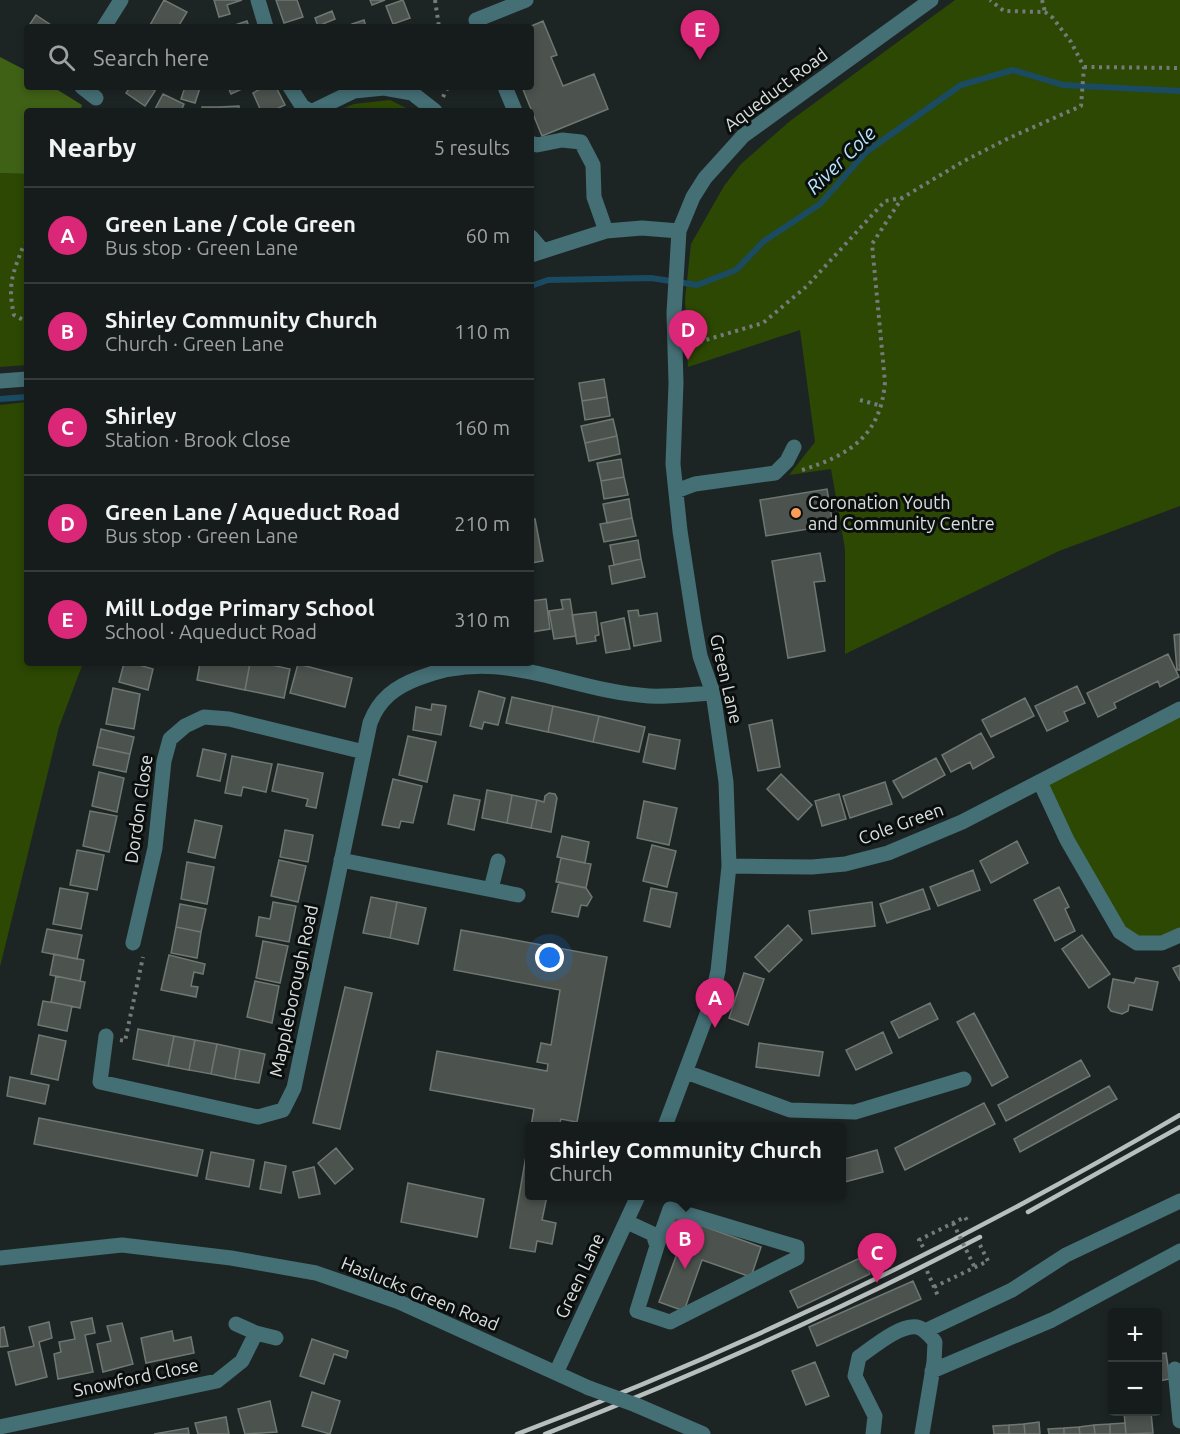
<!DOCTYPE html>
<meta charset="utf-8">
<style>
:root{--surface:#161c1b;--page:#1f2524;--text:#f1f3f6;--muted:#9ea1a3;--line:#353a3a;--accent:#db2777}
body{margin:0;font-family:Ubuntu,sans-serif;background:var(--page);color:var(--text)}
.controls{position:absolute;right:18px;bottom:18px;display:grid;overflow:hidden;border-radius:6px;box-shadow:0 3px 9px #0003}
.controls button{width:54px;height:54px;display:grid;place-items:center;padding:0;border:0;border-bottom:2px solid var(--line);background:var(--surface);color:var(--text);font:30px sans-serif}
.you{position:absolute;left:550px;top:958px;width:21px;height:21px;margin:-15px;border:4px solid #fff;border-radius:50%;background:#1a73e8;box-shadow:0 0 0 9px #1a73e833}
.badge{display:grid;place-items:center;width:39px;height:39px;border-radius:50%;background:var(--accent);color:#fff;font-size:20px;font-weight:700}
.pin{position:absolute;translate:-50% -50px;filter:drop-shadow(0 2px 3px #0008)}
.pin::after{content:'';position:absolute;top:32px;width:21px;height:18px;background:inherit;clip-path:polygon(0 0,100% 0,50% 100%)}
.popup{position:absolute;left:525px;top:1122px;width:321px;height:78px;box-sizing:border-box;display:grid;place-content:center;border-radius:6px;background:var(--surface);filter:drop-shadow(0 2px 4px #0005);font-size:20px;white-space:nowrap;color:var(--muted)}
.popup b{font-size:22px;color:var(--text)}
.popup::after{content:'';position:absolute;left:50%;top:100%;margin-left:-12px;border:12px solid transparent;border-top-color:var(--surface)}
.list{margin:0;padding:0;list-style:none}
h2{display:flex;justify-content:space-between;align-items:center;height:78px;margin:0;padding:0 24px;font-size:26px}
h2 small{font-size:20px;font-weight:400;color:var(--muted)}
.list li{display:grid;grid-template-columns:39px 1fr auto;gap:18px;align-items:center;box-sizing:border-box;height:96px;padding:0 24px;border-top:2px solid var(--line)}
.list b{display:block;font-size:22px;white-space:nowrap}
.list p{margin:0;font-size:20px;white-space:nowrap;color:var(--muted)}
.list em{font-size:20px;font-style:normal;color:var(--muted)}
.icon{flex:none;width:33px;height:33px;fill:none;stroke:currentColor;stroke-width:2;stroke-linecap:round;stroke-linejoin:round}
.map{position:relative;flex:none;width:1180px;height:1434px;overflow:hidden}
.search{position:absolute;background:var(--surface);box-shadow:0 3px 9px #0003;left:24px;top:24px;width:510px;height:66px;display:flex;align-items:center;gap:15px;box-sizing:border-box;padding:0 21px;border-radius:6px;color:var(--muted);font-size:22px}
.panel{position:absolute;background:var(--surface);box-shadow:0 3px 9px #0003;left:24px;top:108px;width:510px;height:558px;border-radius:6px}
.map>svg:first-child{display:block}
.green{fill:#2c4803}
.forest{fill:#3f6116}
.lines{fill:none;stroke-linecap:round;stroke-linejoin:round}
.stream{stroke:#1a4b63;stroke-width:6}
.building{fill:#4c534e;stroke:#6f7772;stroke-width:1.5}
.path{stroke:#747b7a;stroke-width:4;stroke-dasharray:3 4.5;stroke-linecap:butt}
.minor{stroke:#446f75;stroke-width:15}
.rail{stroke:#b7bebd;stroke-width:4.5}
.path-bridge{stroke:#747b7a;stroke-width:4;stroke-dasharray:3 4.5;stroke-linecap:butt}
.minor-bridge{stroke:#446f75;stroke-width:15}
.poi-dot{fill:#fd9c56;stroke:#0a0e0d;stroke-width:2}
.labels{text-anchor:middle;stroke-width:6;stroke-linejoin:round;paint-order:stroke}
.street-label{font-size:18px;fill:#dae0df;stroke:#0a0e0d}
.poi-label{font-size:18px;fill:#dae0df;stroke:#0a0e0d;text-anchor:start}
.water-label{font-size:20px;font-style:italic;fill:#bae5fd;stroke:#0a0e0d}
</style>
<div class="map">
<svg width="1180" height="1434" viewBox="0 0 1180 1434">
<rect width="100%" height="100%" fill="#1d2524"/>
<path class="green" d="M955,0H1180V506L1059,551L845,654V549L831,469L789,475L815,442L800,330L688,367L685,299L691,244L724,186L741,164L790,121Z
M390,100L412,111H336L354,104Z
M0,173L27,174V365L0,367Z
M27,402V663H83L59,727L0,967V405Z
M1180,709V935L1162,943L1120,932L1040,782Z"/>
<path class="forest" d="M0,57L27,71V87H53L82,105L80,111H27V174L0,173Z"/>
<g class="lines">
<path class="stream" d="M531,286L548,280L651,278L697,285L736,270L764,241L820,204L866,152L961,85L1013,70L1063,85L1180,91
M0,399L27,397"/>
</g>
<path class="building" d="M164,0L187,12L178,27H149Z
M214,0H242L227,5L230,14L219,17Z
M276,0H297L303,17L284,23Z
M370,0H385L372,5Z
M403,0L410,18L393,24L386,6Z
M332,11L335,19L318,26L315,18Z
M36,15L54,27H28Z
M364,20L366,27H353L352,24Z
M247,21L249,27H229Z
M543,21L557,55L551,57L563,86L594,74L608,109L542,136L522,87H531V27H529Z
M130,87H149L155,91L145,106L126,93Z
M185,87L200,88L195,103L181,99Z
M228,87H244V88L231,94Z
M264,87H276L285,105L272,111H261L253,93Z
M163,94L184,104L181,111H154Z
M239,106V111H220V107Z
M202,107H220V111H202Z
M604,379L607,397L582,401L579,383Z
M607,397L610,416L585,420L582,401Z
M613,419L617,436L585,443L581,426Z
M617,436L620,454L589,461L585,443Z
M621,459L624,477L601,481L597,463Z
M624,477L628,495L604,499L601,481Z
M827,489L833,525L766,536L760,500Z
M629,499L632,518L607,523L603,504Z
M632,518L636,536L604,542L600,524Z
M535,519L543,561L531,563V520Z
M638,540L641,559L614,565L610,545Z
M820,553L825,581L814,582L825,651L788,658L772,561Z
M641,559L645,577L612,584L609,566Z
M546,599L550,629L531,632V601Z
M570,599L576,636L554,639L549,611L563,609L561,600Z
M638,610L639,616L657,613L661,641L634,646L628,611Z
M596,612L599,635L595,636L596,641L577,644L572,615Z
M624,618L630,649L606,653L601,623Z
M1180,634V670H1177L1174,635Z
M1168,654L1179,677L1160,687L1158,681L1114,703L1116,708L1098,717L1087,693Z
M124,663H132L153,669L148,690L119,682Z
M200,663H250L245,690L197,680Z
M250,663H262L290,669L284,698L245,690Z
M298,664L352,678L345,707L290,693Z
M1077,686L1085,703L1064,712L1068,721L1047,731L1035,706Z
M113,688L140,694L134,729L106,724Z
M479,691L505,698L498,725L484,722L482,729L470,726Z
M512,697L553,706L548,732L506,723Z
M1025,698L1034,716L991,737L982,720Z
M432,704L446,706L441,735L413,730L416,707L431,710Z
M553,706L599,716L593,742L548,732Z
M599,716L645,727L639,752L593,742Z
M772,720L780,767L758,771L749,725Z
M101,729L134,737L130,754L97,747Z
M981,733L994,757L973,769L970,762L951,772L942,755Z
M649,734L680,740L675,769L643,762Z
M408,736L436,742L427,782L399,775Z
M97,747L130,754L126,772L93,765Z
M203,749L226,754L220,781L197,776Z
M232,756L272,764L266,792L243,787L241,796L225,793Z
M936,758L945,775L903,798L893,781Z
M278,764L323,773L316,808L306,806L308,799L272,791Z
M99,772L124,778L117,812L92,806Z
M781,774L812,805L798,820L767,789Z
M393,779L422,786L413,823L401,821L399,828L382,825Z
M885,782L892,804L850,818L843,796Z
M487,790L512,795L507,823L482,818Z
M549,793L555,794L557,798L551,832L531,828L537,800L544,802L545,796Z
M839,794L846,819L822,826L815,801Z
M454,795L480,800L474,830L448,824Z
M512,795L537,800L531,828L507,823Z
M644,801L677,808L669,845L637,838Z
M90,811L117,816L109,852L83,846Z
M195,820L222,826L215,858L188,852Z
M285,830L313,835L308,862L280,857Z
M562,836L589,842L585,863L557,857Z
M1017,841L1028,863L991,883L980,861Z
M652,845L676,851L667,887L643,881Z
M77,850L104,855L97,890L70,885Z
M561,858L591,864L586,888L556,882Z
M279,860L306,866L298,902L271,896Z
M187,862L214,867L207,904L181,899Z
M973,870L980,890L938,906L930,887Z
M559,882L586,888L592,897L587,906L581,905L578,917L552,912Z
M1059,887L1069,907L1065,909L1075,931L1055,941L1034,900Z
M60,888L88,893L81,929L53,924Z
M651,888L677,893L670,927L644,921Z
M923,889L930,909L887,923L880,904Z
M371,897L397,902L390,938L363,933Z
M273,902L296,906L289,942L256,936L259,917L270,919Z
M397,902L426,908L418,944L390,938Z
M872,902L875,926L812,934L809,911Z
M180,904L206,909L201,932L176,927Z
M788,925L802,940L769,972L755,957Z
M176,927L201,932L197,958L171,953Z
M47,929L82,935L77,959L42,952Z
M461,930L607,957L577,1122L561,1119L559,1126H531L534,1109L430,1090L437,1051L547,1071L548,1064L537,1062L541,1043L551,1045L560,990L454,970Z
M1082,935L1110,974L1089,988L1062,949Z
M263,941L288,946L280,983L256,978Z
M54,954L84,960L80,981L50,975Z
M169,955L205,964L203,974L194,972L191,986L198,987L196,997L161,990Z
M1180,965V981L1173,968Z
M744,973L764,979L748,1025L729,1018Z
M56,976L85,982L80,1008L51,1002Z
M1136,978L1158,982L1152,1010L1129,1005L1128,1011L1122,1014L1111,1011L1108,1007L1113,979L1134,983Z
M255,981L279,986L272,1023L247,1017Z
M345,987L372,993L340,1129L313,1123Z
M43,1001L72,1006L67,1031L38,1025Z
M930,1003L938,1019L899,1038L891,1022Z
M974,1013L1008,1077L992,1086L957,1022Z
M138,1029L174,1036L168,1066L133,1059Z
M883,1032L892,1053L856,1070L846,1050Z
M39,1035L66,1041L58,1080L31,1074Z
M174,1036L195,1040L189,1070L168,1066Z
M195,1040L217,1044L211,1074L189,1070Z
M759,1043L823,1052L819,1076L756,1067Z
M217,1044L240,1049L235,1079L211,1074Z
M240,1049L265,1054L259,1083L235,1079Z
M1081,1060L1090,1076L1006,1121L998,1105Z
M10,1077L49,1085L45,1104L7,1096Z
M1109,1086L1117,1099L1020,1152L1014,1139Z
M984,1103L995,1124L905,1170L895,1148Z
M39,1118L203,1150L197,1176L34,1144Z
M529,1139V1196H547L542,1220L556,1223L552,1244L537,1241L535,1252L510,1248Z
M336,1148L353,1169L335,1184L318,1163Z
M877,1150L883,1172L841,1183V1160Z
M211,1152L254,1160L249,1187L206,1179Z
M265,1162L286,1166L281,1193L260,1189Z
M314,1167L320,1194L299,1198L293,1172Z
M408,1183L484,1199L477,1237L401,1222Z
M677,1196H694L693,1200Z
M675,1216L761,1247L751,1277L702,1260L684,1311L659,1302L681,1243L667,1239Z
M862,1257L870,1274L798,1308L790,1291Z
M913,1281L921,1299L817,1346L809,1327Z
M92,1318L95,1333L85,1335L93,1372L58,1379L54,1354L61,1352L59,1342L75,1339L71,1322Z
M49,1322L52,1338L39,1342L47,1377L16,1385L8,1352L34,1346L29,1327Z
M122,1323L133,1364L103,1372L97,1344L111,1341L107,1326Z
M4,1327L8,1346L0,1347V1328Z
M172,1331L174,1341L191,1337L194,1353L146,1363L141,1338Z
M312,1339L348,1351L346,1358L334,1354L324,1384L300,1376Z
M1166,1353L1170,1379L1158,1381V1354Z
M815,1362L829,1396L806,1405L792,1371Z
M312,1392L340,1401L330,1434L302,1426Z
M270,1401L277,1432L245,1434L238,1409Z
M1124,1412H1151L1153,1433L1126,1434Z
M226,1417L229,1434H198L195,1423Z
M1039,1422L1040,1434H1025L1024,1424Z
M1125,1423L1126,1434H1110V1424Z
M1024,1424L1025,1434H1009V1425Z
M1110,1424V1434H1095L1094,1425Z
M1009,1425V1434H994L993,1426Z
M1094,1425L1095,1434H1080L1079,1427Z
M1079,1427L1080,1434H1064V1428Z
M188,1428L189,1434H154Z
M1064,1428V1434H1049L1048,1429Z"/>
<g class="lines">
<path class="path" d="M435,0L439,27
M1042,0L1045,12
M1084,67L1180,68
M443,97L448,87
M27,243L24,244C13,273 7,284 14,315L27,322
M692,344L763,323L807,286L885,201L902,198
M860,400L882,406
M802,470C850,455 881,435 885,382L872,244L902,198L964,161L1009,138L1081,106L1084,67L1071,42L1053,18L1045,12L1004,11L990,0
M120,1040L125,1041L143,957
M923,1247L919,1240L965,1217L968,1222
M927,1271L938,1296
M934,1287L988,1261L980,1245"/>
<path class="minor" d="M258,0L266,27
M104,27L121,0
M479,27L476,20L526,0
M82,87L96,98
M290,87L302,106L310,111
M505,87L515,111
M313,111L354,91L384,88L412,93L435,111
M531,143L537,145L562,140L581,142L593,165L594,197L606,231
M531,237L543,251
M531,255L606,231L642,228L679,231
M0,381L27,379
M676,491L695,484L775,473L787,461L794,447
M1040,782L1067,840L1120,932L1137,943H1162L1180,935
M341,860L518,895
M729,866L812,867L845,864L888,853L962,822L1180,709
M491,889L498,861
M133,943L155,848L164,761L170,739L185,726L204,717L229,719L364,752
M106,1036L100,1082L258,1117L283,1110L294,1088L370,723C379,699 395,687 419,678C502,645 567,691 649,696C670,697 692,694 713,693
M686,1072L790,1110L855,1112L964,1079
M665,1126L710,1006L718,971L729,866L726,782L713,693L700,656L694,622L680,531L673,464L676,383L674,313L679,231L693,197L705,178L743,136L931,0
M627,1222L653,1234L657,1246L637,1311L670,1322L797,1258V1247L670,1209L657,1246
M0,1258L122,1245L231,1258L316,1273L399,1302L589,1388
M236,1324L256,1333L276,1338
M925,1331L1012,1290L1066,1255L1180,1201
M1175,1369L1180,1421
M932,1371L1052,1320L1180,1251
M556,1373L638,1196
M636,1405L703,1434
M0,1427L217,1381L242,1361L256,1333
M873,1434L875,1416L855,1376L859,1357C872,1348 900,1324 917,1327C925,1329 930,1336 935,1342L934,1362L922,1434"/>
<path class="rail" d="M1028,1212L1180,1127
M517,1434C747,1347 968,1240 1180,1115
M545,1434C693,1376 839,1311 980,1237"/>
<path class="path-bridge" d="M953,1223L975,1268"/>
<path class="minor-bridge" d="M589,1388L636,1405"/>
</g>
<circle class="poi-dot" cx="796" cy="513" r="6"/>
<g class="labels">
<g class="street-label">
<text transform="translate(776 90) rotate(-37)" y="6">Aqueduct Road</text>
<text transform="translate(726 679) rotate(77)" y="6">Green Lane</text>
<text transform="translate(139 809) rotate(-82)" y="6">Dordon Close</text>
<text transform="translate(901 824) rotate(-20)" y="6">Cole Green</text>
<text transform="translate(294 991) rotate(-78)" y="6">Mappleborough Road</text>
<text transform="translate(580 1276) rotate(-65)" y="6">Green Lane</text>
<text transform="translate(420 1294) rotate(22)" y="6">Haslucks Green Road</text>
<text transform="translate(136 1378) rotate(-12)" y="6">Snowford Close</text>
</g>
<g class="poi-label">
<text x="808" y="509">Coronation Youth<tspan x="808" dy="21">and Community Centre</tspan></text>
</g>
<g class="water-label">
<text transform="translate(841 160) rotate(-44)" y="7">River Cole</text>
</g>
</g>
</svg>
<div class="controls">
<button>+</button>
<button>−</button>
</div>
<div class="you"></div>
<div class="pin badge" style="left:715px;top:1028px">A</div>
<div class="pin badge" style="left:685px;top:1269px">B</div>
<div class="popup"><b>Shirley Community Church</b>Church</div>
<div class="pin badge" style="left:877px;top:1283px">C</div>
<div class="pin badge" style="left:688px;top:360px">D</div>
<div class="pin badge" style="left:700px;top:60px">E</div>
<div class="search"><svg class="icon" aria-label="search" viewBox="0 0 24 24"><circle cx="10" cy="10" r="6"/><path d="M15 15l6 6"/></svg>Search here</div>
<section class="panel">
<h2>Nearby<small>5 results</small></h2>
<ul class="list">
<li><span class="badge">A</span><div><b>Green Lane / Cole Green</b><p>Bus stop · Green Lane</p></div><em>60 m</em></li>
<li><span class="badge">B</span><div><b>Shirley Community Church</b><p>Church · Green Lane</p></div><em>110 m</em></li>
<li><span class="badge">C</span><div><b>Shirley</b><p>Station · Brook Close</p></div><em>160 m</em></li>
<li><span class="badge">D</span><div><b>Green Lane / Aqueduct Road</b><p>Bus stop · Green Lane</p></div><em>210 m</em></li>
<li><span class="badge">E</span><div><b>Mill Lodge Primary School</b><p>School · Aqueduct Road</p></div><em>310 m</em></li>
</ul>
</section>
</div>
